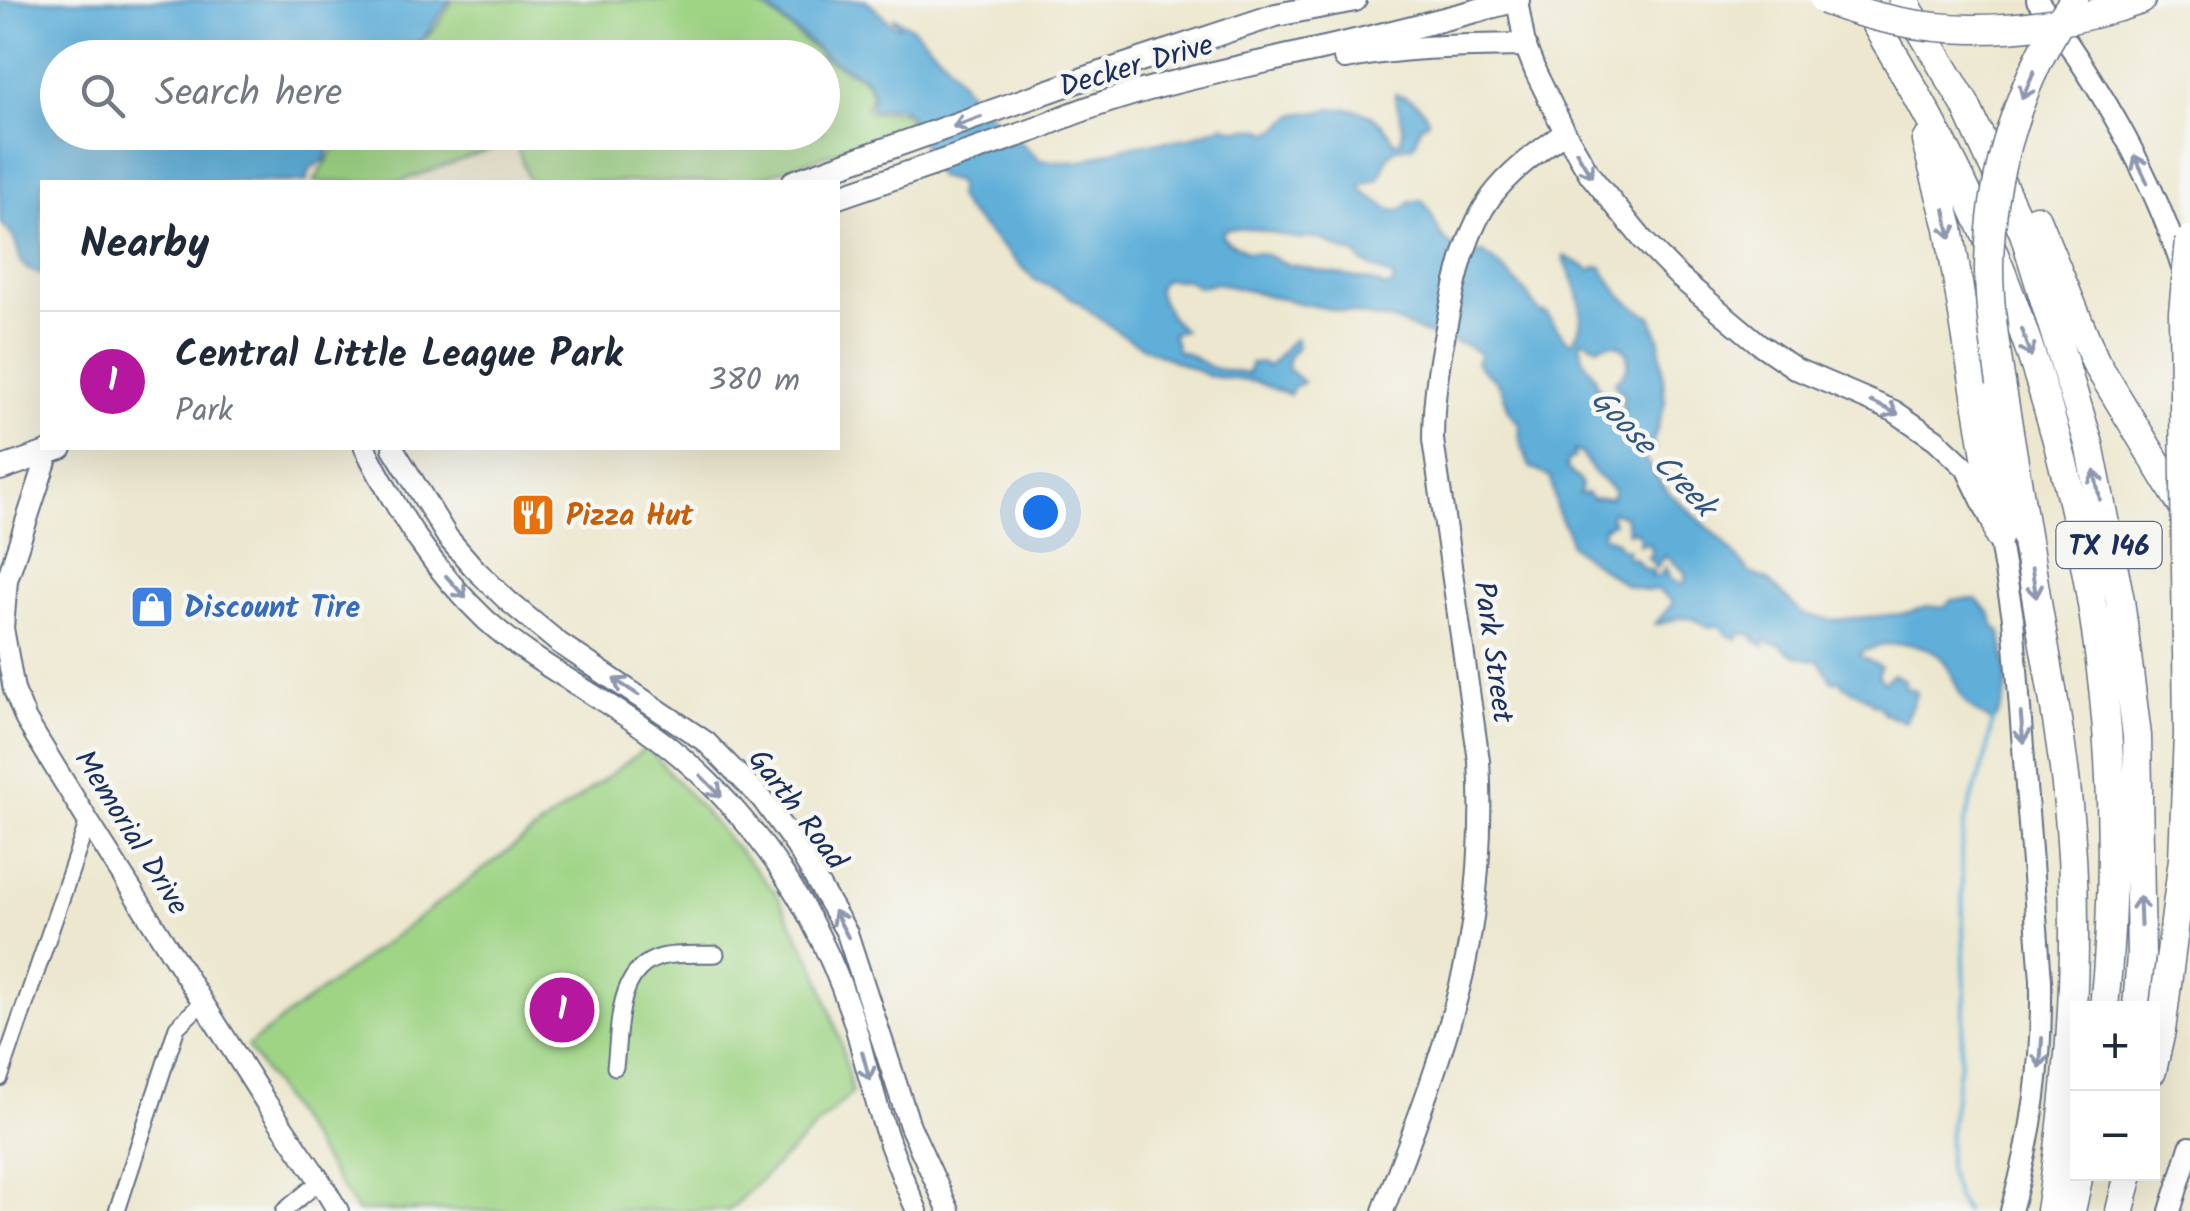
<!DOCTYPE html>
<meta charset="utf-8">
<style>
:root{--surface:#fff;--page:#f6f6f7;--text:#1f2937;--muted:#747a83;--line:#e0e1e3;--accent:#b5179e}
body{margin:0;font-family:Kalam,sans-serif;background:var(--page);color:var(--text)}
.controls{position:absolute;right:30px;bottom:30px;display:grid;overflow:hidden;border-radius:0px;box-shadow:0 10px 40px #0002}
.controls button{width:90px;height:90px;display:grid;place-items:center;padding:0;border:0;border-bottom:2px solid var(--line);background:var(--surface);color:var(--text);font:50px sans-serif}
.you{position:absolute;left:1040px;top:512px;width:35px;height:35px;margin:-25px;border:8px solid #fff;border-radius:50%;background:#1a73e8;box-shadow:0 0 0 15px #1a73e833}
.badge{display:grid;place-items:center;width:65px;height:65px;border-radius:50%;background:var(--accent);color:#fff;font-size:32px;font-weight:700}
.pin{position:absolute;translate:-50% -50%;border:5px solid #fff;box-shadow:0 2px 10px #0006}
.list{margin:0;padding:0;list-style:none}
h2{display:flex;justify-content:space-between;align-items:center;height:130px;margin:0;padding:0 40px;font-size:42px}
h2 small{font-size:32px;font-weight:400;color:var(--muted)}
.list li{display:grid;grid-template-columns:65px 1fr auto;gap:30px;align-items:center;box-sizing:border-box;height:140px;padding:0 40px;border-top:2px solid var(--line)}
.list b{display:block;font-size:38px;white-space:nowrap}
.list p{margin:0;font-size:32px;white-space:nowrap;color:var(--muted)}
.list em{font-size:32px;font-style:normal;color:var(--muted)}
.icon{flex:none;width:55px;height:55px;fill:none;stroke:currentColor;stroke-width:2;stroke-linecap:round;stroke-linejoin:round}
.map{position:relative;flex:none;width:2190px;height:1211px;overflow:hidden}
.search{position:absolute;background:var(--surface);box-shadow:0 10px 40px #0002;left:40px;top:40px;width:800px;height:110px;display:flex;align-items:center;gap:25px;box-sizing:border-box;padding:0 35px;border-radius:55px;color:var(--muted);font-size:38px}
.panel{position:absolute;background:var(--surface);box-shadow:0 10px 40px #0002;left:40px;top:180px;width:800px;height:270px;border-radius:0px}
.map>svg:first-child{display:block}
.green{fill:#9fd485;stroke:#5d8272;stroke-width:2.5}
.water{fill:#5eafd9;stroke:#3c6f9c;stroke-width:2.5;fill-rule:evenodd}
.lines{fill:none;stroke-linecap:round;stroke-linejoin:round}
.stream{stroke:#5eafd9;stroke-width:4}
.street-casing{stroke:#646f85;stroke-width:19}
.secondary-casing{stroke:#646f85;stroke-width:24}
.primary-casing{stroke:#646f85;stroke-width:26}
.highway-casing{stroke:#646f85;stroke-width:31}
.street{stroke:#fff;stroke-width:15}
.secondary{stroke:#fff;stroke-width:20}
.primary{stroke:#fff;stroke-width:22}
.highway{stroke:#fff;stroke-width:28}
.highway-bridge-casing{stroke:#646f85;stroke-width:31;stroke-linecap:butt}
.highway-bridge{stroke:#fff;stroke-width:28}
.oneway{stroke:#8d97ae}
.labels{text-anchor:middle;stroke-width:9;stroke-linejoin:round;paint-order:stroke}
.shield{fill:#f6f6f2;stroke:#5d6b8a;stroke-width:2.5}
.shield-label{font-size:28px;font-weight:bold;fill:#1b2f5e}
.street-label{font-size:30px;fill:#1b2f5e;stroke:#f6f6f2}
.food-label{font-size:30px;font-weight:bold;fill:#c56008;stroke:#f6f6f2;text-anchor:start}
.shop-label{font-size:30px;font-weight:bold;fill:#366cbe;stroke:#f6f6f2;text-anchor:start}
.water-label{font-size:32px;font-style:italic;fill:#2f5583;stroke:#f6f6f2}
</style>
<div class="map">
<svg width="2190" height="1211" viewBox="0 0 2190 1211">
<rect width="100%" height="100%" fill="#f6f6f2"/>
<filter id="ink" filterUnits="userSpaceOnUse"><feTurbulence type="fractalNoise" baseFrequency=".01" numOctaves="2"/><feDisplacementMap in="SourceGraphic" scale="20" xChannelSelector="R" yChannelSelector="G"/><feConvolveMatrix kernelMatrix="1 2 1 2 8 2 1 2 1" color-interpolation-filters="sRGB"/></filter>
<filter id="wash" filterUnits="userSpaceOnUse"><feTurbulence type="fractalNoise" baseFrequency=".0048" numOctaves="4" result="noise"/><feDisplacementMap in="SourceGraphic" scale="40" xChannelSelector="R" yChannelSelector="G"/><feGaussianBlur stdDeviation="2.25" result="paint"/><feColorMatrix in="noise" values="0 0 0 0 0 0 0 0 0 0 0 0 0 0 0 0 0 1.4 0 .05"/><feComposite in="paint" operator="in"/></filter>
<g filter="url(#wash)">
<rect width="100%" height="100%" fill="#ece7ce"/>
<path class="green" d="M453,0H745L771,13L827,60L865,80L872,95L866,106L870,113L902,111L912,125L748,182H529L515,141L398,182H314L344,133L822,132V58L394,57L401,49C425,49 442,20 453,0Z
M647,747L776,893L818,973L842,1047L852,1093L728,1211H357L247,1046Z"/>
<path class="water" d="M0,0H450L425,37L409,46L403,45L387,57L58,58V132L338,133L332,140L325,160L311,168L306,182H42V275C18,267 23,265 16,244C14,236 6,228 0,222Z
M752,0H866L895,27L900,26L893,20L894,17L913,28L947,62L974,100L1040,160L1063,162L1082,161L1125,147L1189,138L1224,125C1238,133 1247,127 1262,129C1273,131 1266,134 1277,129C1284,126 1288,119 1295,115C1301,112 1311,113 1318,112C1353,104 1377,109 1395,143L1401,140C1406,122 1397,111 1395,94C1409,96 1426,107 1428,121L1420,126L1416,141L1412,146C1386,146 1387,161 1379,179L1361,185L1362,191L1391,210L1400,211L1411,202L1422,200C1437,215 1435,242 1460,250C1469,253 1474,255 1483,253C1500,264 1531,295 1539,312L1546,313L1566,340L1572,342C1590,320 1578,284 1564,262V256L1592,270L1596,267H1602C1614,289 1628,306 1651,316L1660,341L1665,403L1652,445L1655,448L1649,451L1636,436L1632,440L1657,478L1669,493L1721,539L1750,573L1766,579L1803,614L1833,620L1901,614L1927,607L1945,606L1951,600L1976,599L1990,613L1995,628L2001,632C2005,665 2015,695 1992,723C1983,717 1973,711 1966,703C1956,690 1953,672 1943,660C1923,637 1883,642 1860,653L1861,656L1881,667L1878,675L1884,682L1893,674L1905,681L1904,687L1916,691C1916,702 1908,710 1905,722L1884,713L1878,705L1872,704L1871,700L1843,685L1840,681H1832L1819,661C1805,658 1791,658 1781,645L1769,643L1766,640L1763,642L1764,646L1754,640L1755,636L1740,633L1738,639C1731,637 1724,635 1722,627L1714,625L1710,628C1703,625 1696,618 1687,617C1676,616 1666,625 1655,624L1672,604L1671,600L1656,589L1648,591L1627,586L1581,554L1570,544L1567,530L1557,512L1551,477L1530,467L1520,441L1519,423C1506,413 1507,399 1500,386C1494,377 1482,371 1476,362L1480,355L1479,353L1465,345L1418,331L1398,322L1299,303L1216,283L1199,287L1184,279C1176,281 1170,278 1163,280L1157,290L1170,317L1184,331L1172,333L1178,352H1184L1212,368L1248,374L1251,363H1263L1266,367C1279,362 1282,345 1296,339L1298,345L1288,359V369L1303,382L1293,388L1290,395L1256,382L1209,376L1149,350L1124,336L1066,294L1035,280L965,210L957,196L959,189L957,182L938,177L907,111L898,107L872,110L870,104L874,95L866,78L831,60L768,8ZM1231,228L1255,229L1302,240L1310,237L1323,240L1343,251L1355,254L1362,262L1393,278L1394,284L1386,288L1371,281L1287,264L1264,254L1246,252C1239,245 1228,244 1222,236L1224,230ZM1584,340L1598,347C1627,334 1639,365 1615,381L1617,389H1622L1621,392L1625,395L1621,402L1625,411H1618L1603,404L1604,401L1601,398L1605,393L1596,384V378L1583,359L1580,342ZM1574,451L1581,453L1594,473L1614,490L1611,498L1592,499L1587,493L1579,494C1585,477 1574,479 1566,467L1568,460L1574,458ZM1612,512L1625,517L1628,532L1635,531L1640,537L1639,545L1647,543L1651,545L1652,554L1648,557L1658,570L1657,565L1666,556L1685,572V583L1678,585L1677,581L1671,579L1665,567L1661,575L1652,577L1653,571L1643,568L1634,558L1626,557L1628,550L1621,548L1616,541L1602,535L1604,527L1613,523L1610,516Z"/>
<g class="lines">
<path class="stream" d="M1965,1211L1957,1198L1948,1170L1949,1139L1960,1061L1965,996L1961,850L1964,825L1987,752L1992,720"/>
</g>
</g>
<g filter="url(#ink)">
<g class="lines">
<defs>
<path id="street" d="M615,1067C620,1031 615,969 661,957C678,953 699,955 716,954
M0,1078L88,821
M117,1211L177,1027L203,1002
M284,1211L320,1181"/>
<path id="secondary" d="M1517,0L1525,45L1536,73L1565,132L1590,175L1644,241L1679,277L1758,343L1796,369L1894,411L1935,439L1966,468L1999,536L2013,618L2041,980C2042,1064 2034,1130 2011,1211
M2037,0C2098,82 2152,173 2183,271
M365,448C398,513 432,569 486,620C535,664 596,693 649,732C679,753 708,780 733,808C786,868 824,934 850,1010C858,1031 862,1054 869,1076C881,1122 897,1167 917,1211
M393,448L448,538L475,569L508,601L559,643L706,742L762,799L796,846L847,933L910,1126L949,1211
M49,452L7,580L3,628L14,690L26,720L88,821L265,1101L320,1181L338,1211
M1383,1211C1413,1132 1445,1052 1464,969C1478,905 1483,826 1479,761L1433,440C1433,393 1441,350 1451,304C1459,267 1468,229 1491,197C1511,170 1539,151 1565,132
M2170,1211L2190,1147"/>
<path id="primary" d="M1345,58C1404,46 1465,46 1525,45
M793,182L1086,78L1276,15L1355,0
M838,197L1036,129C1126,88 1221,72 1316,50C1384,35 1451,17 1518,0
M0,469L61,448"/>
<path id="highway" d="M1861,0C1906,73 1948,148 1983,228C2088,471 2131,745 2104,1008
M1903,0L1965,104L2024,233L2089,444L2120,600L2137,736L2141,955L2137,1008
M2119,7L2141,0
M1926,141L1949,228L1999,536
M2036,219L2095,361L2190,518
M2001,383C2015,468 2029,553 2043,638C2052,690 2062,742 2067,795C2082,933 2072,1074 2050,1211
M2152,1071L2161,1031
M2071,1211L2079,1174
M2120,1211L2129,1174"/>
</defs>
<use href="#street" class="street-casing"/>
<use href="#secondary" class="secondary-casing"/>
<use href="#primary" class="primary-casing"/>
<use href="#highway" class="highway-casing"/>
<use href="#street" class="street"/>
<use href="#secondary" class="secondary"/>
<use href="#primary" class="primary"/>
<use href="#highway" class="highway"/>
<defs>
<path id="highway-bridge" d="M1824,0C1923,38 2018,37 2119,7
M2001,383C1995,345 1989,307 1989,268C1990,173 2020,77 2074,0
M2161,1031L2183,859L2188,734L2183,312L2190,240"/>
</defs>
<use href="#highway-bridge" class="highway-bridge-casing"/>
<use href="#highway-bridge" class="highway-bridge"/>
</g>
<defs><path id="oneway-shaft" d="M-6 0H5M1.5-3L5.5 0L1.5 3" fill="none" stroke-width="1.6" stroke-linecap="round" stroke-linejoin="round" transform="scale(2.5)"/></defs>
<g class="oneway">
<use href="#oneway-shaft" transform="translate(2028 85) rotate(113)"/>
<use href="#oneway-shaft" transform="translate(967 122) rotate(161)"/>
<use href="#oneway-shaft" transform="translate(1584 164) rotate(59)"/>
<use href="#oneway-shaft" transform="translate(2141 169) rotate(-115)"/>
<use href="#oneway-shaft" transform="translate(1948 224) rotate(79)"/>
<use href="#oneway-shaft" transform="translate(2026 343) rotate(70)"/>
<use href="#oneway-shaft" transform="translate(1885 408) rotate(25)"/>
<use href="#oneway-shaft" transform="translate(2097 485) rotate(-101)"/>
<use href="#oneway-shaft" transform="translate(2034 583) rotate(81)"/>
<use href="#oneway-shaft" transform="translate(456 587) rotate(48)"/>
<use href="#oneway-shaft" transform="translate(626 687) rotate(-147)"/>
<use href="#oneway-shaft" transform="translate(2022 728) rotate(85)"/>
<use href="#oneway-shaft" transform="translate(711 786) rotate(45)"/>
<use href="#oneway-shaft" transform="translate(2140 911) rotate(-92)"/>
<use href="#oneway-shaft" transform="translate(841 924) rotate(-118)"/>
<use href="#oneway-shaft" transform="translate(2041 1053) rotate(94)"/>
<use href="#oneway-shaft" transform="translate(866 1066) rotate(75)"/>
</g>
</g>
<defs>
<symbol id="restaurant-square" viewBox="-11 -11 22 22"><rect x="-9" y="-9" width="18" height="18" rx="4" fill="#e8710a" stroke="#f6f6f2"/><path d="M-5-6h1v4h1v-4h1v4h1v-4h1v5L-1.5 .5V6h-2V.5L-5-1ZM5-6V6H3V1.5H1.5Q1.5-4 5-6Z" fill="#fff"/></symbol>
<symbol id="shop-square" viewBox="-11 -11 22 22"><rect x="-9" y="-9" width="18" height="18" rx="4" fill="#3f7fe0" stroke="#f6f6f2"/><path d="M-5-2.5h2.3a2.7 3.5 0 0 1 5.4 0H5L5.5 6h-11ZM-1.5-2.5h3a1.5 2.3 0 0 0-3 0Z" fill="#fff"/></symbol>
</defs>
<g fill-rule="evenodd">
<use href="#restaurant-square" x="508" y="490" width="50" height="50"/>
<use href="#shop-square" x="127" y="582" width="50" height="50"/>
</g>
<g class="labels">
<rect class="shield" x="2056.5" y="522" width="105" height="46" rx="8"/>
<g class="shield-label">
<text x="2109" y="555">TX 146</text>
</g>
<g class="street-label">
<text transform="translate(1136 65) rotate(-16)" y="10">Decker Drive</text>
<text transform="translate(1494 652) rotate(82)" y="10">Park Street</text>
<text transform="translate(798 809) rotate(53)" y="10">Garth Road</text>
<text transform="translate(132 832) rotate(58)" y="10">Memorial Drive</text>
</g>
<g class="food-label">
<text x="566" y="525">Pizza Hut</text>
</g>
<g class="shop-label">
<text x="184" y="617">Discount Tire</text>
</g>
<g class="water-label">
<text transform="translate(1654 452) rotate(46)" y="11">Goose Creek</text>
</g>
</g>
</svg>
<div class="controls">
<button>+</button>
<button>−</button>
</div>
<div class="you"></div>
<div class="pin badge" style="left:562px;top:1010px">1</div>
<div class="search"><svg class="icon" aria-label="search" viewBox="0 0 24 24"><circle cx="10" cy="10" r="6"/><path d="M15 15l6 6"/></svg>Search here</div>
<section class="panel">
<h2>Nearby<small></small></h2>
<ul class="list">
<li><span class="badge">1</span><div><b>Central Little League Park</b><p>Park</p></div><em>380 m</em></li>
</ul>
</section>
</div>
